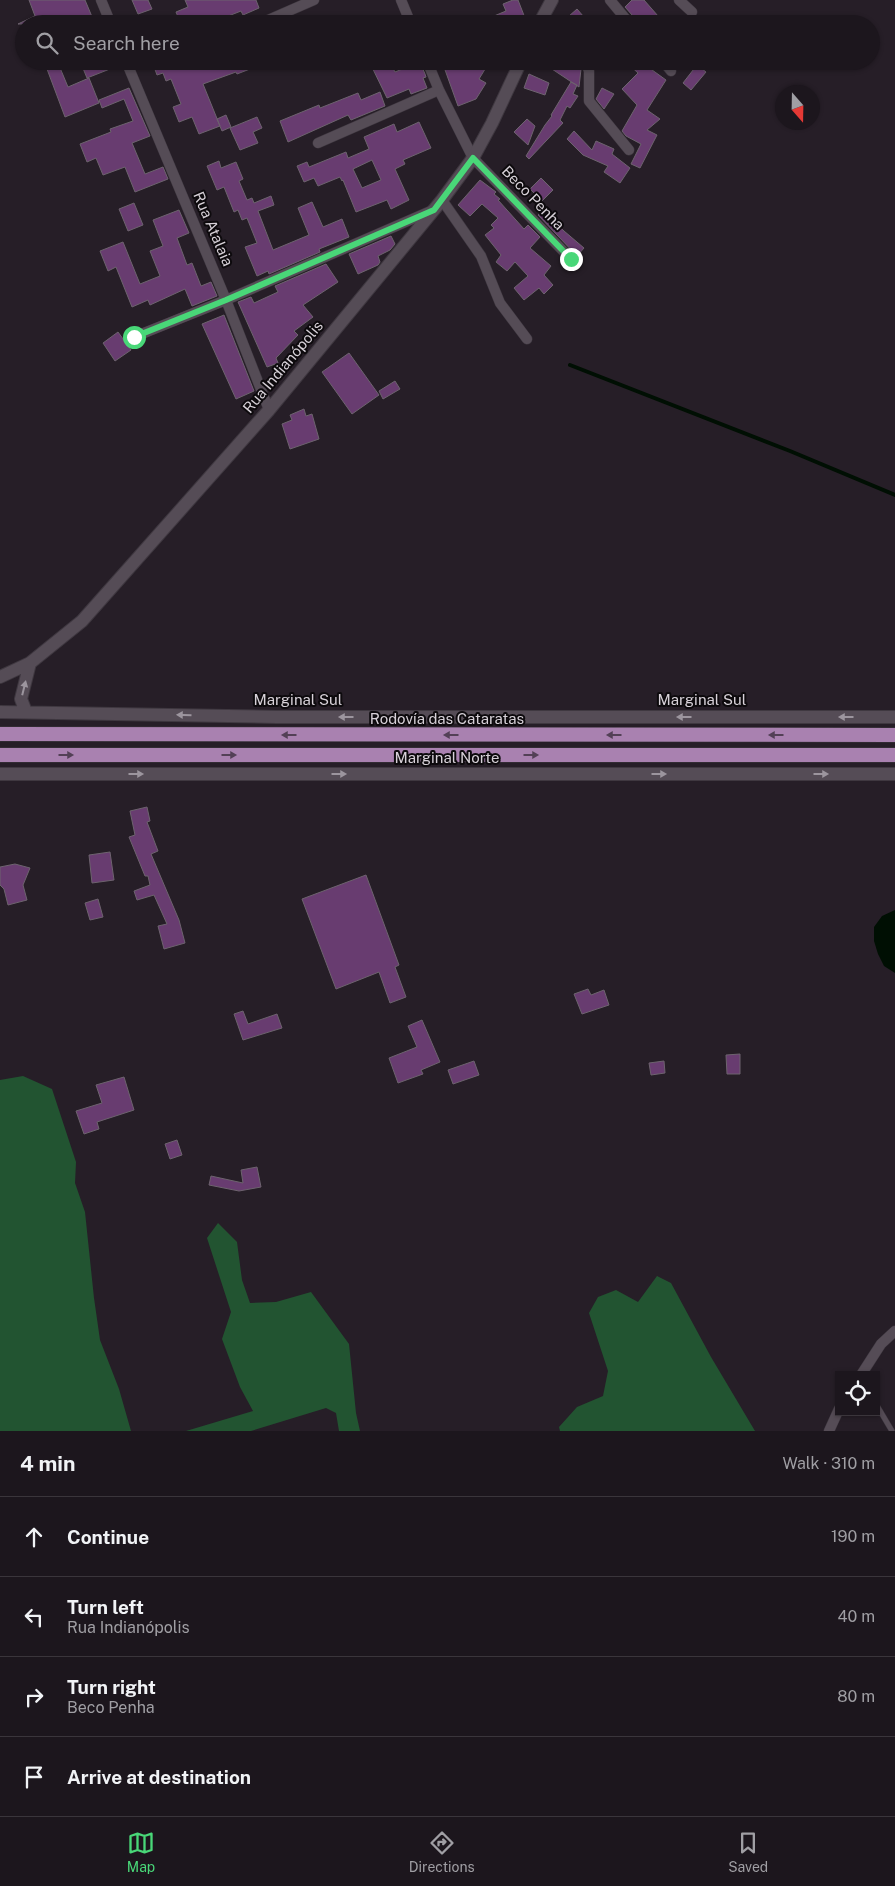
<!DOCTYPE html>
<meta charset="utf-8">
<style>
:root{--surface:#1c161d;--page:#251f26;--text:#f1f3f6;--muted:#a09fa4;--line:#3a353b;--accent:#49d778}
body{margin:0;font-family:"Public Sans",sans-serif;background:var(--page);color:var(--text)}
.controls{position:absolute;right:15px;bottom:15px;display:grid;overflow:hidden;border-radius:0px;box-shadow:0 1px 4px #0004}
.controls button{width:45px;height:45px;display:grid;place-items:center;padding:0;border:0;border-bottom:1px solid var(--line);background:var(--surface);color:var(--text);font:25px sans-serif}
.compass{position:absolute;left:775px;top:85px;width:45px;height:45px;border-radius:50%;background:var(--surface);box-shadow:0 1px 4px #0004;rotate:160deg}
.stop{position:absolute;width:15px;height:15px;margin:-11px;border:4px solid #49d778;border-radius:50%;background:#fff}
.stop.end{background:#49d778;border-color:#fff;box-shadow:0 1px 5px #0008}
.list{margin:0;padding:0;list-style:none}
h2{display:flex;justify-content:space-between;align-items:center;height:65px;margin:0;padding:0 20px;font-size:21px}
h2 small{font-size:16px;font-weight:400;color:var(--muted)}
.list li{display:grid;grid-template-columns:32px 1fr auto;gap:15px;align-items:center;box-sizing:border-box;height:80px;padding:0 20px;border-top:1px solid var(--line)}
.list b{display:block;font-size:19px;white-space:nowrap}
.list p{margin:0;font-size:16px;white-space:nowrap;color:var(--muted)}
.list em{font-size:16px;font-style:normal;color:var(--muted)}
.icon{flex:none;width:28px;height:28px;fill:none;stroke:currentColor;stroke-width:2;stroke-linecap:round;stroke-linejoin:round}
.map{position:relative;flex:none;width:895px;height:1431px;overflow:hidden}
.search{position:absolute;background:var(--surface);box-shadow:0 1px 4px #0004;left:15px;right:15px;top:15px;height:55px;display:flex;align-items:center;gap:12px;box-sizing:border-box;padding:0 18px;border-radius:28px;color:var(--muted);font-size:19px}
.sheet{height:385px;background:var(--surface)}
nav{display:flex;justify-content:space-around;align-items:center;box-sizing:border-box;height:70px;border-top:1px solid var(--line);background:var(--surface);font-size:14px;color:var(--muted)}
nav a{display:grid;justify-items:center;gap:2px}
nav .on{color:var(--accent)}
.map>svg:first-child{display:block}
.green{fill:#225431}
.water{fill:#000f03}
.lines{fill:none;stroke-linecap:round;stroke-linejoin:round}
.stream{stroke:#000f03;stroke-width:4}
.building{fill:#683c70;stroke:#6d636e;fill-rule:evenodd}
.service-casing{stroke:#3f3840;stroke-width:6}
.minor-casing{stroke:#3f3840;stroke-width:11}
.tertiary-casing{stroke:#3f3840;stroke-width:14}
.trunk-casing{stroke:#3f3840;stroke-width:15}
.service{stroke:#554c56;stroke-width:5}
.minor{stroke:#554c56;stroke-width:10}
.tertiary{stroke:#554c56;stroke-width:12}
.trunk{stroke:#a981b0;stroke-width:14}
.oneway{fill:#9c959e}
.oneway2{fill:#534056}
.route{stroke:#49d778;stroke-width:6}
.labels{text-anchor:middle;stroke-width:4;stroke-linejoin:round;paint-order:stroke}
.street-label{font-size:15px;fill:#d7d1d8;stroke:#0d0a0d}
</style>
<div class="map">
<svg width="895" height="1431" viewBox="0 0 895 1431">
<rect width="100%" height="100%" fill="#261e27"/>
<path class="green" d="M23,1076L52,1089L76,1162L75,1183L85,1212L94,1298L100,1340L119,1389L131,1431H0V1080Z
M218,1223L237,1242L242,1280L250,1303L276,1302L311,1292L349,1344L356,1413L360,1431H339L336,1413L326,1408L251,1431H186L253,1411L240,1387L222,1339L231,1312L207,1238Z
M657,1276L671,1283L711,1357L755,1431H560L559,1427L577,1407L603,1396L608,1371L589,1313L598,1297L616,1290L638,1302Z"/>
<path class="water" d="M895,910V973L884,966L878,954L874,941V927L882,916Z"/>
<g class="lines">
<path class="stream" d="M570,365L790,451L895,495"/>
</g>
<path class="building" d="M29,0H85L95,24H18L35,16Z
M132,0H148L152,9L138,14Z
M185,0H256L259,8L243,15L241,11L208,24H181L176,12L188,7Z
M513,0H518L525,18L511,24H475L506,11L503,4Z
M632,0H644L658,16L651,24H640L625,7Z
M577,9L590,24H560Z
M44,61H54L56,64L58,63L68,87L89,78L99,103L65,117Z
M80,61H119L120,65L87,78Z
M161,61H268V62L237,74L236,72L203,84L220,126L199,134L192,117L179,122L173,107L181,104L171,79L166,81L163,73L157,75L153,64Z
M369,61H389L395,72L417,63L419,68L422,67L425,74L426,77L423,78L427,88L411,94L409,89L387,98Z
M458,61H490L479,79L486,83L476,99L458,106L444,67Z
M540,61H578L581,69L579,87Z
M625,61H654L648,67L666,80L647,110L660,119L647,130L657,135L640,168L631,164L641,144L626,136L622,131L637,105L622,89L638,73Z
M697,65L706,72L691,90L683,83Z
M529,74L549,83L545,95L524,88Z
M571,82L577,85L573,94L578,96L570,108L567,106L560,120L563,123L529,159L526,156L545,125L552,116L551,115Z
M129,88L150,136L132,143L145,174L163,167L168,179L135,192L125,167L103,175L96,158L87,162L80,144L111,132L110,129L133,121L124,99L102,108L99,100Z
M602,88L614,94L604,109L596,99Z
M380,92L385,106L351,120L348,115L288,142L280,121L319,105L320,108L358,93L361,100Z
M226,115L231,127L222,131L217,119Z
M257,117L262,128L253,132L258,143L240,150L230,128Z
M527,119L535,126L528,145L514,132Z
M419,122L431,148L403,160L405,164L395,169L409,200L391,209L387,200L356,212L343,180L342,181L340,177L318,186L314,178L304,182L297,166L307,162L309,167L346,152L348,158L369,149L364,137L394,124L397,132ZM372,160L381,180L362,188L353,169Z
M574,131L592,150L596,141L614,149L612,154L630,168L620,183L604,172L608,166L583,155L567,139Z
M219,161L221,168L236,162L243,179L239,181L247,200L252,198L254,203L271,196L274,205L258,211L273,250L309,235L298,208L312,202L323,227L342,219L349,237L319,249L320,252L269,274L268,271L257,276L245,247L257,243L247,218L242,220L238,210L234,212L224,187L217,190L207,166Z
M541,178L553,190L538,205L531,198L535,194L530,189Z
M480,180L496,192L494,194L500,199L498,200L524,229L528,225L540,237L530,248L551,266L544,275L553,285L544,294L539,288L524,300L514,288L528,276L515,262L507,271L496,262L501,255L485,235L494,228L491,225L498,218L482,204L470,216L458,205Z
M134,203L143,225L128,231L119,209Z
M179,210L189,233L177,238L187,265L192,263L201,286L211,282L217,296L192,306L185,289L150,305L148,300L132,307L116,267L108,271L100,251L123,242L140,284L160,276L150,251L163,246L153,220Z
M543,211L564,231L584,248L577,256L538,215Z
M391,236L395,244L390,250L378,256L380,262L378,265L358,274L349,254Z
M326,264L338,282L303,305L313,317L294,331L298,335L276,358L278,363L267,367L238,302L251,297L254,303L278,292L275,286Z
M224,315L254,391L236,399L202,324Z
M118,332L131,350L115,361L103,343Z
M349,353L379,395L352,414L322,372Z
M395,381L400,389L383,399L379,391Z
M304,409L306,416L312,414L319,439L290,449L282,424L292,420L290,415Z
M147,807L150,821L147,822L158,851L151,854L179,920L185,943L164,949L158,926L167,924L154,895L137,900L134,891L150,885L148,876H145L129,837L135,835L130,811Z
M110,852L114,880L92,883L89,855Z
M15,864L30,868L23,885L27,900L8,905L4,889L0,885V867Z
M366,875L399,965L395,967L406,997L390,1003L379,972L336,989L302,899Z
M98,899L103,917L90,920L85,903Z
M588,989L591,995L604,990L609,1005L582,1014L574,994Z
M243,1011L248,1024L277,1014L282,1028L243,1040L234,1014Z
M422,1020L440,1062L421,1070L423,1074L398,1083L389,1058L417,1047L408,1026Z
M740,1054V1074H727L726,1055Z
M474,1061L479,1075L453,1084L448,1070Z
M664,1061L665,1073L651,1075L649,1063Z
M124,1077L134,1110L97,1122L99,1129L84,1134L76,1111L102,1103L96,1085Z
M177,1140L182,1155L170,1159L165,1144Z
M257,1167L261,1187L239,1191L209,1185L211,1176L243,1183L241,1170Z"/>
<g class="lines">
<defs>
<path id="service" d="M876,1404L892,1431"/>
<path id="minor" d="M101,0L111,24
M401,0L411,24
M610,0L630,24
M679,0L692,12
M259,24L314,0
M126,61L226,300L269,410
M427,61L439,90L473,158L571,259
M585,61L589,71V101L629,150
M663,61L671,71
M318,143L439,90
M442,200L481,256L500,303L527,339
M134,337L226,300L433,210
M861,1375L881,1344L895,1331
M829,1431L839,1409"/>
<path id="tertiary" d="M539,24L552,0
M0,677L30,663L82,621L269,410L442,200L473,158L492,123L521,61
M0,712L277,717H895
M26,712L21,699L30,663
M0,774H895"/>
<path id="trunk" d="M0,734L895,735
M0,755H895"/>
</defs>
<use href="#service" class="service-casing"/>
<use href="#minor" class="minor-casing"/>
<use href="#tertiary" class="tertiary-casing"/>
<use href="#trunk" class="trunk-casing"/>
<use href="#service" class="service"/>
<use href="#minor" class="minor"/>
<use href="#tertiary" class="tertiary"/>
<use href="#trunk" class="trunk"/>
</g>
<defs><path id="oneway-solid" d="M-6-.8H1V-3.2L6.5 0L1 3.2V.8H-6Z" transform="scale(1.25)"/></defs>
<g class="oneway">
<use href="#oneway-solid" transform="translate(24 688) rotate(-76)"/>
<use href="#oneway-solid" transform="translate(184 715) rotate(-179)"/>
<use href="#oneway-solid" transform="translate(346 717) rotate(180)"/>
<use href="#oneway-solid" transform="translate(684 717) rotate(180)"/>
<use href="#oneway-solid" transform="translate(846 717) rotate(180)"/>
<use href="#oneway-solid" transform="translate(136 774)"/>
<use href="#oneway-solid" transform="translate(339 774)"/>
<use href="#oneway-solid" transform="translate(659 774)"/>
<use href="#oneway-solid" transform="translate(821 774)"/>
</g>
<g class="oneway2">
<use href="#oneway-solid" transform="translate(289 735) rotate(180)"/>
<use href="#oneway-solid" transform="translate(451 735) rotate(180)"/>
<use href="#oneway-solid" transform="translate(614 735) rotate(180)"/>
<use href="#oneway-solid" transform="translate(776 735) rotate(180)"/>
<use href="#oneway-solid" transform="translate(66 755)"/>
<use href="#oneway-solid" transform="translate(229 755)"/>
<use href="#oneway-solid" transform="translate(531 755)"/>
</g>
<g class="lines">
<path class="route" d="M134,337L226,300L434,210L473,158L571,259"/>
</g>
<g class="labels">
<g class="street-label">
<text transform="translate(533 198) rotate(46)" y="5">Beco Penha</text>
<text transform="translate(213 229) rotate(67)" y="5">Rua Atalaia</text>
<text transform="translate(283 367) rotate(-50)" y="5">Rua Indianópolis</text>
<text x="298" y="705">Marginal Sul</text>
<text x="702" y="705">Marginal Sul</text>
<text x="447" y="724">Rodovía das Cataratas</text>
<text x="447" y="763">Marginal Norte</text>
</g>
</g>
</svg>
<div class="controls">
<button><svg class="icon" aria-label="locate" viewBox="0 0 24 24"><circle cx="12" cy="12" r="6"/><path d="M12 2v4M12 18v4M2 12h4M18 12h4"/></svg></button>
</div>
<svg class="compass" viewBox="-18 -18 36 36"><path d="M0-13l5 13h-10z" fill="#e53935"/><path d="M0 13l5-13h-10z" fill="#a09fa4"/></svg>
<div class="stop" style="left:134px;top:337px"></div>
<div class="stop end" style="left:571px;top:259px"></div>
<div class="search"><svg class="icon" aria-label="search" viewBox="0 0 24 24"><circle cx="10" cy="10" r="6"/><path d="M15 15l6 6"/></svg>Search here</div>
</div>
<section class="sheet">
<h2>4 min<small>Walk · 310 m</small></h2>
<ul class="list">
<li><svg class="icon" aria-label="ahead" viewBox="0 0 24 24"><path d="M12 20V5M6 11l6-6 6 6"/></svg><div><b>Continue</b></div><em>190 m</em></li>
<li><svg class="icon" aria-label="left" viewBox="0 0 24 24"><path d="M17 20v-9H6M10 6l-5 5 5 5"/></svg><div><b>Turn left</b><p>Rua Indianópolis</p></div><em>40 m</em></li>
<li><svg class="icon" aria-label="right" viewBox="0 0 24 24"><path d="M7 20v-9h11M14 6l5 5-5 5"/></svg><div><b>Turn right</b><p>Beco Penha</p></div><em>80 m</em></li>
<li><svg class="icon" aria-label="arrive" viewBox="0 0 24 24"><path d="M6 21V4h12l-3 4 3 4H6"/></svg><div><b>Arrive at destination</b></div></li>
</ul>
</section>
<nav>
<a class="on"><svg class="icon" aria-label="map" viewBox="0 0 24 24"><path d="M3 6l6-2 6 2 6-2v14l-6 2-6-2-6 2zM9 4v14M15 6v14"/></svg>Map</a>
<a><svg class="icon" aria-label="directions" viewBox="0 0 24 24"><path d="M12 3l9 9-9 9-9-9zM9 14v-3h6M13 9l2 2-2 2"/></svg>Directions</a>
<a><svg class="icon" aria-label="saved" viewBox="0 0 24 24"><path d="M7 4h10v16l-5-4-5 4z"/></svg>Saved</a>
</nav>
